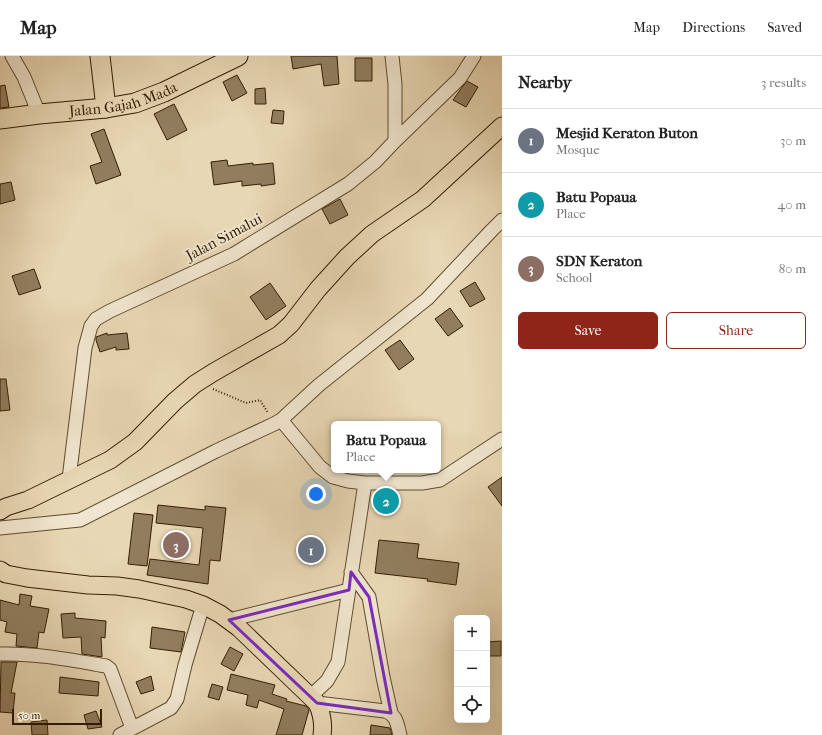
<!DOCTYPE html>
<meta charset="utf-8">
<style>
:root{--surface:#fff;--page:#f2f2f2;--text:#222;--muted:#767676;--line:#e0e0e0;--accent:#8f2418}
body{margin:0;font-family:"IM FELL French Canon",serif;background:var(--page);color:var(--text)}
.controls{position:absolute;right:12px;bottom:12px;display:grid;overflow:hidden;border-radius:6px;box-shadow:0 4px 16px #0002}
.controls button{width:36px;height:36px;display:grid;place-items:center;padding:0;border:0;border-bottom:1px solid var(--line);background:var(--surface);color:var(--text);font:20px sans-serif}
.scale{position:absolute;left:12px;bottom:10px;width:90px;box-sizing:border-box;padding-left:4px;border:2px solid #331e03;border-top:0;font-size:11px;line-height:14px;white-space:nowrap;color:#331e03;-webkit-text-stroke:3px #f0e5ce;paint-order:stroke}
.you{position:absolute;left:316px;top:438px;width:14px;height:14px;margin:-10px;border:3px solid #fff;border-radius:50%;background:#1a73e8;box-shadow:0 0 0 6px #1a73e833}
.badge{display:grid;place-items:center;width:26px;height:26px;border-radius:50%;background:var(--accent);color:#fff;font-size:13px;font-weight:700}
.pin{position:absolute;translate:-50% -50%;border:2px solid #fff;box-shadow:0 1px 4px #0006}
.popup{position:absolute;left:331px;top:365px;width:110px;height:52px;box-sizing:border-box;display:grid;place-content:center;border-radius:6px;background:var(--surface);filter:drop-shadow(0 1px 3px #0005);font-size:13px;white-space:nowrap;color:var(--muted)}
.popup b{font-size:15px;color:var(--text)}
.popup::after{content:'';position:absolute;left:50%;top:100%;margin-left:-8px;border:8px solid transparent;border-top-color:var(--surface)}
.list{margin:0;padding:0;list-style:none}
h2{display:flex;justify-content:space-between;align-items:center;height:52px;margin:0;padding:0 16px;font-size:17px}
h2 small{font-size:13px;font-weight:400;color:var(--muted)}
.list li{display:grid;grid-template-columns:26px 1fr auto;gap:12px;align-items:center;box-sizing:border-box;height:64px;padding:0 16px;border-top:1px solid var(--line)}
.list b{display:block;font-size:15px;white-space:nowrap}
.list p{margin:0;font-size:13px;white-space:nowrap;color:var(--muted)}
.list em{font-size:13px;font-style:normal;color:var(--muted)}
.actions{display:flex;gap:8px;padding:12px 16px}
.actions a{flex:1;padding:9px 0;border:1px solid var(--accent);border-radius:6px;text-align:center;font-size:14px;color:var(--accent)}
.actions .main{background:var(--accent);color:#fff}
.icon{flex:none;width:22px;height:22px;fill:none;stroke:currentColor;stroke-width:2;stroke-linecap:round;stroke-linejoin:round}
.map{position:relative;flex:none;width:502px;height:679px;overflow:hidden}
header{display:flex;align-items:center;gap:24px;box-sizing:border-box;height:56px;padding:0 20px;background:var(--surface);border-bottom:1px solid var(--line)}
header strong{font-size:19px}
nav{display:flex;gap:22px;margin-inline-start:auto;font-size:14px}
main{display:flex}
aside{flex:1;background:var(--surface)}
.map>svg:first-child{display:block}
.building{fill:#917e5f;stroke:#331e03}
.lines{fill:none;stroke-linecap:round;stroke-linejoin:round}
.minor-casing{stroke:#604c2f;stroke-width:15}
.major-casing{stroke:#331e03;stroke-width:19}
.highway-casing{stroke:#331e03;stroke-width:21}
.path{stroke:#331e03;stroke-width:2;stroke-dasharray:1 2;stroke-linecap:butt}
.minor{stroke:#f0e5ce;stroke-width:13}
.major{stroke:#e8d7b4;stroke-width:17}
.highway{stroke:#e8d7b4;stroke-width:19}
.marked{fill:none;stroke:#7b2cbf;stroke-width:3;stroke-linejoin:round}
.labels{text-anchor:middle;stroke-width:4;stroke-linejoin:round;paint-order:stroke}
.street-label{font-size:15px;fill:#331e03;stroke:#f0e5ce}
</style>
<header>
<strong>Map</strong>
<nav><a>Map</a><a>Directions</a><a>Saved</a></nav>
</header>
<main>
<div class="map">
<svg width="502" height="679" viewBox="0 0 502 679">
<rect width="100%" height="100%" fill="#e8d7b4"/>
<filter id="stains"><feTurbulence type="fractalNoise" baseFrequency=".005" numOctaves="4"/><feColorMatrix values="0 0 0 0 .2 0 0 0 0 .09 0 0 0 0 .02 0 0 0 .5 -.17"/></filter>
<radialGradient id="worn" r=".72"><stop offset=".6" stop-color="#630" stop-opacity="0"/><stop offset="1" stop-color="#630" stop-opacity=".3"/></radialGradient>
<path class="building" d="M291,0H337L339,28L324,30L321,8L293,13Z
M355,2H372V25H355Z
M237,19L247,37L232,45L223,26Z
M467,25L478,31L466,51L453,44L460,34Z
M5,29L9,51L0,52V30Z
M265,32L266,48H255V33Z
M174,48L187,74L167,84L154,58Z
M273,54L284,55L283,68L271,67Z
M104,73L121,119L96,128L90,110L102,106L91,78Z
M227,104L228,110L253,107V109L273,107L275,128L261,130V128L242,130V125L214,129L211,106Z
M11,126L15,144L0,148V128Z
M340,143L348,159L330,168L322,153Z
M34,213L41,232L19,239L12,220Z
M475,226L485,243L470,251L460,235Z
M270,227L286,250L266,264L250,241Z
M450,252L463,270L448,280L435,263Z
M107,277V279L127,277L129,293L116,294V291L100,296L96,284V281Z
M400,284L414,303L399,314L385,294Z
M0,323H6L10,354L0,355Z
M502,421V450L488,431Z
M158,449L205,454V450L226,452L220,505L210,504L208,528L147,519L150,503L199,509L203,472L156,467Z
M134,457L153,459L147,510L128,508Z
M379,484L419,488L417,502L459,507L456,529L427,525L428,523L375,517Z
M20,538L32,540L30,550L49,553L44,577L39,576L37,592L16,590L17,578L5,576L7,566L0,564V544L19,549Z
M75,557V562L106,565L105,582L101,581L102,601L82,598L81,581L63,582L61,558Z
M152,571L185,576L181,596L150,592Z
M501,585V600H487V586Z
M230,591L243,598L234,615L221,608Z
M1,606H17L11,637H15L13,657L0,656Z
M231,618L275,629L272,638L287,643L286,645L306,650L309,654L302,679H276L284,653L259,644L257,652L246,649L248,639L227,634Z
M151,620L154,634L141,638L136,626Z
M60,621L99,626L98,640L59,637Z
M212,628L223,631L219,644L208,641Z
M96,655L102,671L88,673L84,659Z
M47,664L48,679H32L31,666Z
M371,669L390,672L392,679H370Z"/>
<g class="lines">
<defs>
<path id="minor" d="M12,0L24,21L39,58
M392,0L395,28V85
M281,364L320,411L333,421L348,425L365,427H422L440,424L502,383
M69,423L85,292L91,270L96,263L110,255L234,198L348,128L375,106L395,85L460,22L474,0
M0,472L80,464L216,395L274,368L281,364L319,329L427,243L492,174L502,164
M351,516L369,541L383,621L391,657
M229,564L349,534
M0,598C36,597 71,604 106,610L110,613L132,672
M311,640L327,625L338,606L365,427
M317,647L385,655C397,659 397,668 400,679
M120,679L171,652L177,643L185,609L203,549"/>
<path id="major" d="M0,455L6,451L28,444L110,404L135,386L175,345L195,328L214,316L279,279L291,268L318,233L347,201L372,178L423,143L502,70
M0,514L6,518L27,522L88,529L117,530L139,533L186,543L203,549L220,558L239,572L317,647C322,658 324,667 322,679"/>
<g id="highway">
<path d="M100,0L106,52"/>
<path id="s1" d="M0,63L39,58L106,52L135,47L164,36L238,0"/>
</g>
</defs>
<use href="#minor" class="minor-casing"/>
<use href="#major" class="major-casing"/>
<use href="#highway" class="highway-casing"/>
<path class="path" d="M213,333L246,347L260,344L268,357"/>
<use href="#minor" class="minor"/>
<use href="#major" class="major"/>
<use href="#highway" class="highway"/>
</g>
<path class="marked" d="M351,516L369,541L391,657L317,647L229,564L349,534Z"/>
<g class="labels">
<g class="street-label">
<text dy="5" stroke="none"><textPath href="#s1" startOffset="125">Jalan Gajah Mada</textPath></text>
<text transform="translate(224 181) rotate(-28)" y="5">Jalan Simalui</text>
</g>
</g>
<rect width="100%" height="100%" filter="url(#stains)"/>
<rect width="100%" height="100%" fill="url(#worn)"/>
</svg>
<div class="controls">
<button>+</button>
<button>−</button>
<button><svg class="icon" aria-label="locate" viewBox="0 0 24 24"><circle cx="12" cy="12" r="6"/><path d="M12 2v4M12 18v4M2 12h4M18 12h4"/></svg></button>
</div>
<div class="scale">50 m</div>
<div class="you"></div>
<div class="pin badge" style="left:311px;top:494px;background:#6b7280">1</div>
<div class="pin badge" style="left:386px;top:445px;background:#0f9aa8">2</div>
<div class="popup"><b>Batu Popaua</b>Place</div>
<div class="pin badge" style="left:176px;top:489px;background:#8d6e63">3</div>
</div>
<aside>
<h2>Nearby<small>3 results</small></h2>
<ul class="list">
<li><span class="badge" style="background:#6b7280">1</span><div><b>Mesjid Keraton Buton</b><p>Mosque</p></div><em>30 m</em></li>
<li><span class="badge" style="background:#0f9aa8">2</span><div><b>Batu Popaua</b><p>Place</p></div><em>40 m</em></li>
<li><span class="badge" style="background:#8d6e63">3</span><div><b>SDN Keraton</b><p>School</p></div><em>80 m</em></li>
</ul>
<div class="actions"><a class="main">Save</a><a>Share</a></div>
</aside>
</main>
